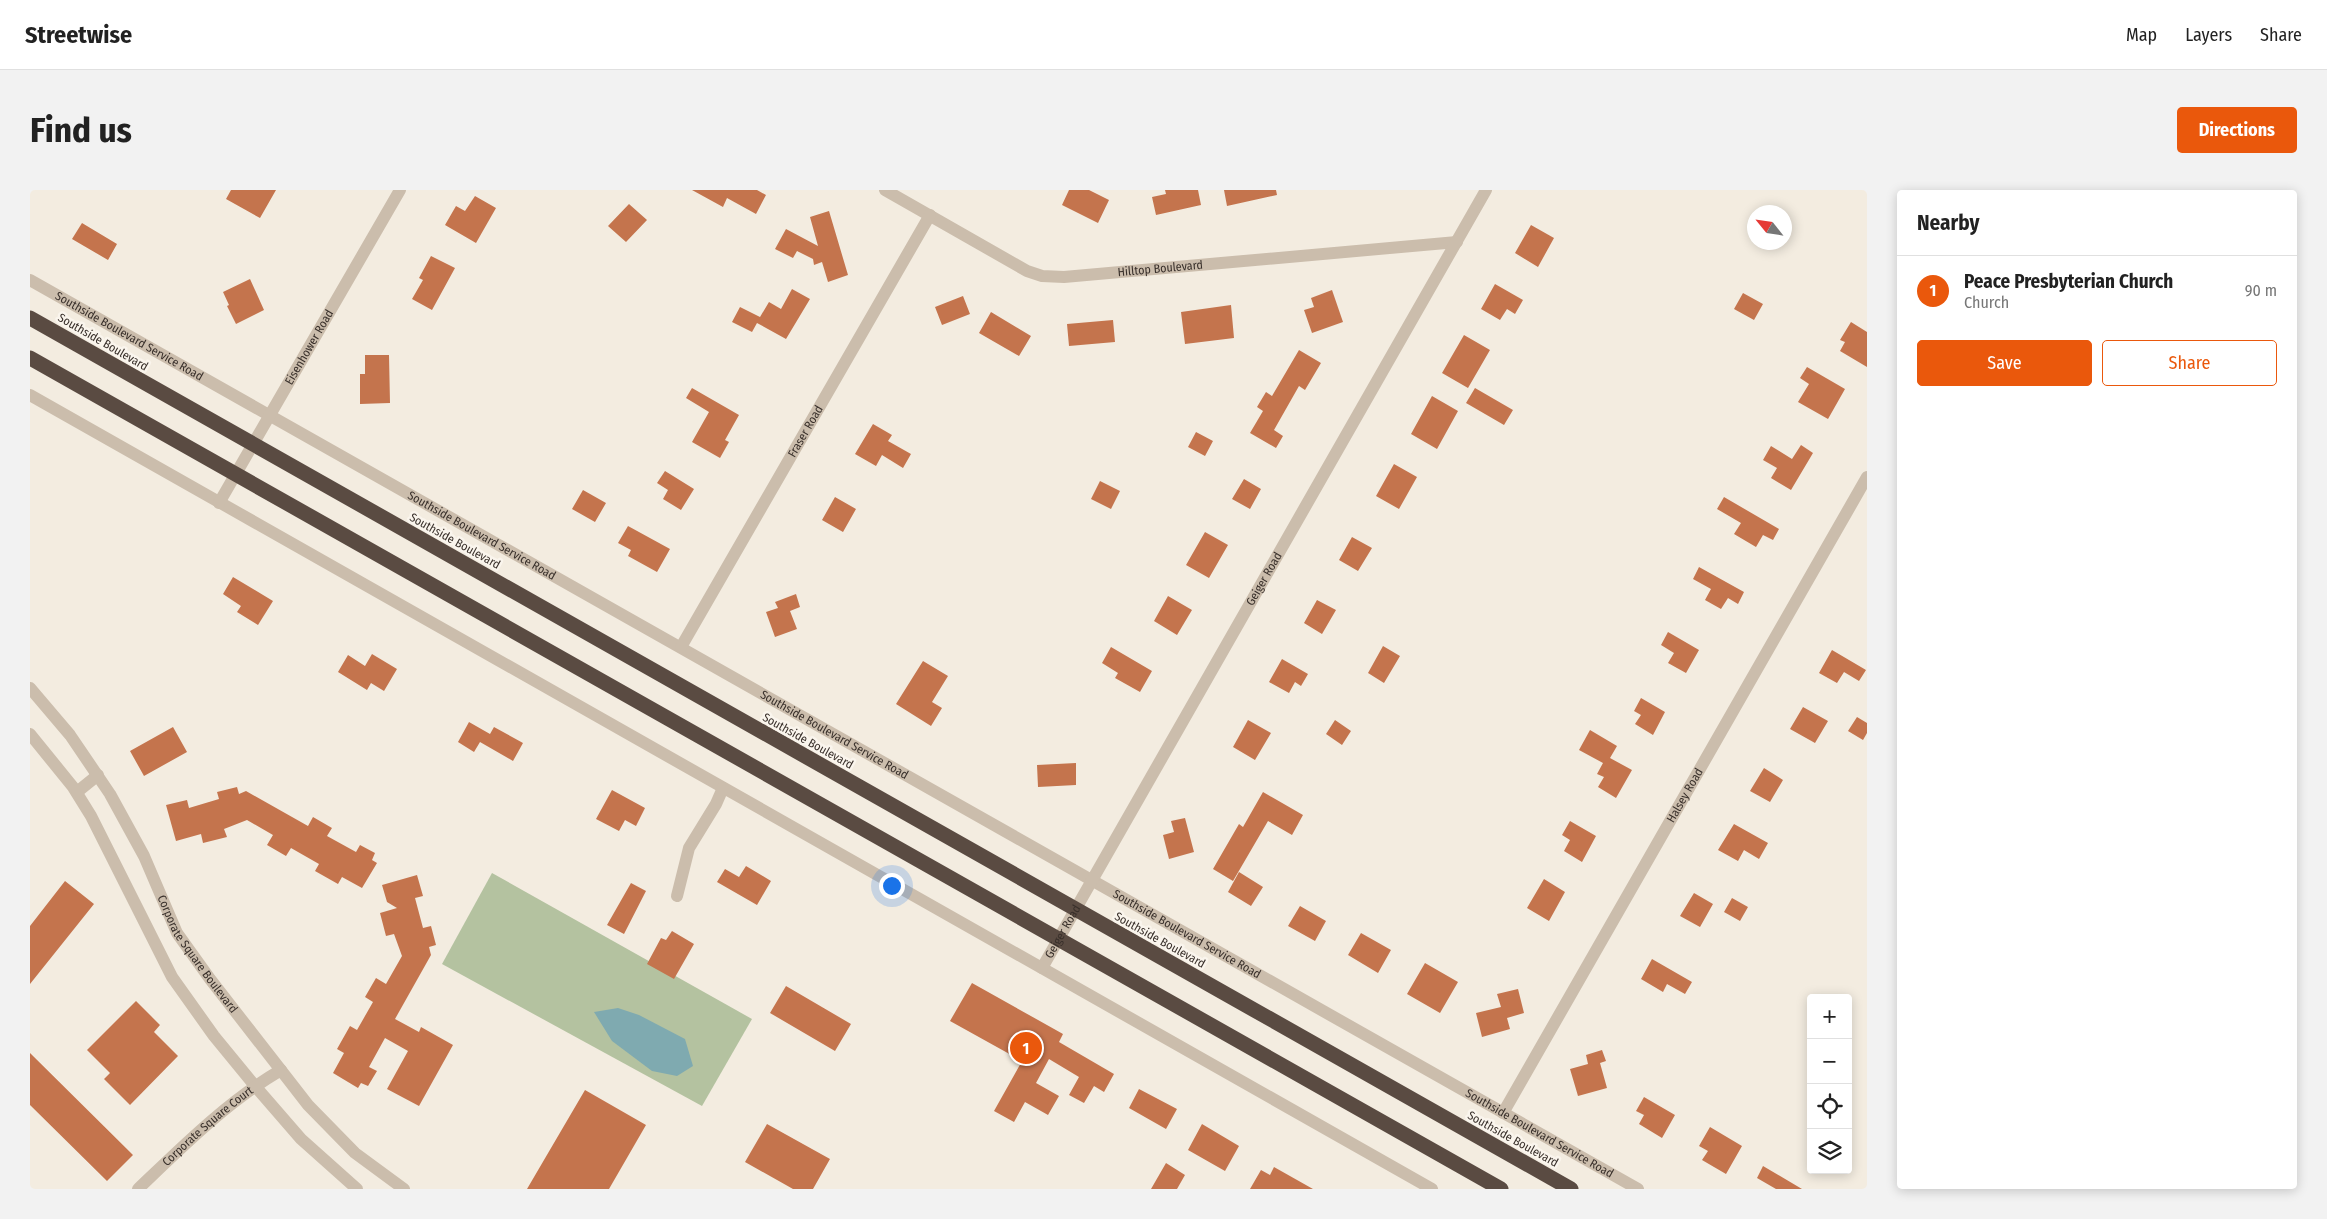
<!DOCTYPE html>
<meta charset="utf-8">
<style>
:root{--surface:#fff;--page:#f2f2f2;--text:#222;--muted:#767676;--line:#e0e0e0;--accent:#ea580c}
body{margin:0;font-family:"Fira Sans Condensed",sans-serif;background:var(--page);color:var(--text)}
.controls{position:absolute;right:15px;bottom:15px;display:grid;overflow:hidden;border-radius:5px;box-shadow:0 2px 12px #0003}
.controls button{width:45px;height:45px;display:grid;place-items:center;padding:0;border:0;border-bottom:1px solid var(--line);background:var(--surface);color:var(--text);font:25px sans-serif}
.compass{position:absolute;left:1717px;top:15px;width:45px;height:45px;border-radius:50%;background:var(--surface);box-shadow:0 2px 12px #0003;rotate:300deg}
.you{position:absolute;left:861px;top:695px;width:18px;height:18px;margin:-12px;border:4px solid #fff;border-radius:50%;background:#1a73e8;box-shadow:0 0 0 8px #1a73e833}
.badge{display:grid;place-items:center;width:32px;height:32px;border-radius:50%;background:var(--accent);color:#fff;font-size:16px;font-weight:700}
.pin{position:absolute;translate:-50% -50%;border:2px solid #fff;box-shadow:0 1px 5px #0006}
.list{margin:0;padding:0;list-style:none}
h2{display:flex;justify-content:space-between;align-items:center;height:65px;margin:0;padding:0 20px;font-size:21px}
h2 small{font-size:16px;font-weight:400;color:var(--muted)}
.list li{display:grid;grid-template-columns:32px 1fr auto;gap:15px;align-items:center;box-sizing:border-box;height:70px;padding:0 20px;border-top:1px solid var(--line)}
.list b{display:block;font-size:19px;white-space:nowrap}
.list p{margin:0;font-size:16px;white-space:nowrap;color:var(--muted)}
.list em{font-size:16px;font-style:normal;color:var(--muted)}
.actions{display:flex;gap:10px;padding:15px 20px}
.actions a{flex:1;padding:11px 0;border:1px solid var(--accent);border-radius:5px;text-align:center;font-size:18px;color:var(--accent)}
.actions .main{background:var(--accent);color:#fff}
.icon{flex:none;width:28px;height:28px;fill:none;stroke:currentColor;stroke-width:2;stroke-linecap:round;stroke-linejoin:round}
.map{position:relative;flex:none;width:1837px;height:999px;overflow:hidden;border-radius:5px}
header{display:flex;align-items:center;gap:30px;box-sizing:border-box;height:70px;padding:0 25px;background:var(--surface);border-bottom:1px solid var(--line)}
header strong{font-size:24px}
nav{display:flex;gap:28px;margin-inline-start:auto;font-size:18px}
.intro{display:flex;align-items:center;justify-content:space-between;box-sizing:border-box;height:120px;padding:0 30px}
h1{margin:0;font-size:35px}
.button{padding:12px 22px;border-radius:5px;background:var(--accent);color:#fff;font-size:18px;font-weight:700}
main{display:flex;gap:30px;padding:0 30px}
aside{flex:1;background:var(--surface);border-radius:5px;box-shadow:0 2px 12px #0003}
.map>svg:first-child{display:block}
.green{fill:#b4c2a0}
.water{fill:#7faab0}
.building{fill:#c4744d}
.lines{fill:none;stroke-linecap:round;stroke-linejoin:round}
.minor{stroke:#cbbdac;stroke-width:12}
.highway{stroke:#5a4b42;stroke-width:15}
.labels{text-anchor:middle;stroke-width:5;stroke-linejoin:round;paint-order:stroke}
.street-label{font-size:12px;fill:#39302b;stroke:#faf5ed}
</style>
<header>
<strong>Streetwise</strong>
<nav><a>Map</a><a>Layers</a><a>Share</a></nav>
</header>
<div class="intro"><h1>Find us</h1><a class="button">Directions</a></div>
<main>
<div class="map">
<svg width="1837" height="999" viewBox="0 0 1837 999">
<rect width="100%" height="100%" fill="#f3ece0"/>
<path class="green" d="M462,683L722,829L672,916L412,774Z"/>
<path class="water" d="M588,818L609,825L655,849L663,876L647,886L622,881L582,851L564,822Z"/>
<path class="building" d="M201,0H246L230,28L196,9Z
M662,0H727L736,5L726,24L697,8L693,17Z
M1039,0H1059L1079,10L1068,33L1032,15Z
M1135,0H1168L1171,15L1126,25L1122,7L1136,4Z
M1194,0H1246L1247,5L1197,16Z
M445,6L466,18L446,53L415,35L426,16L435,21Z
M599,14L617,30L596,52L578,36Z
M799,21L818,85L798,92L792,72L784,75L783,69L767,61L763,68L745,59L756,39L788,56L780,27Z
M52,33L87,54L78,70L42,49Z
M1501,35L1524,48L1508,77L1485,63Z
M401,66L425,78L402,120L382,109L393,90L389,88Z
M220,89L234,120L206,134L197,116L199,115L193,102Z
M1465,94L1493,110L1485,124L1477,119L1470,130L1451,119Z
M762,99L780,109L756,149L727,133L722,142L702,132L710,117L730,127L739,112L751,119Z
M1302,100L1313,132L1282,143L1274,120L1284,117L1281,108Z
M1713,103L1733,114L1724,130L1704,119Z
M933,106L940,124L912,135L905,117Z
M1201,115L1204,148L1155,154L1151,122Z
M961,122L1001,146L989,166L949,143Z
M1083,130L1085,152L1039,156L1037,134Z
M1821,132L1837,142V177L1810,161L1815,152L1810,150Z
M1434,145L1460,160L1438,198L1412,183Z
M1269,160L1291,173L1275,200L1269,196L1244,240L1253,246L1246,258L1220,243L1233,221L1227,217L1236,202L1242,206Z
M335,165H359L360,213L330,214V184H335Z
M1777,177L1815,199L1798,229L1768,212L1779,194L1770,188Z
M662,198L709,225L695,250L699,252L690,268L662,252L679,222L656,208Z
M1445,198L1483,220L1474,235L1436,213Z
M1402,206L1428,221L1407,259L1381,244Z
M843,234L862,245L858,251L881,264L873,278L852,265L846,276L825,264Z
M1166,242L1183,251L1175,266L1158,257Z
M1771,255L1783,263L1761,300L1741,288L1747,278L1733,270L1741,256L1762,269Z
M1364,274L1387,287L1369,319L1346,306Z
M635,281L664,299L651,320L633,309L638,300L627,293Z
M1214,289L1231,299L1220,319L1202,309Z
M1070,291L1090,301L1081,319L1061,309Z
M553,300L576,313L565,332L542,319Z
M805,307L826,319L813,342L792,330Z
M1694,307L1749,339L1743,350L1733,345L1726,357L1704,344L1711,333L1687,319Z
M598,336L640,359L627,382L598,366L601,360L588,353Z
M1175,342L1198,355L1179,388L1156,375Z
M1322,347L1342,358L1328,381L1309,370Z
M1669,377L1714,402L1708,414L1698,408L1691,419L1675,410L1681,399L1663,389Z
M203,387L243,411L228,435L207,422L211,416L193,404Z
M766,404L770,417L760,421L767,439L745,447L736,422L748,418L745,412Z
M1138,406L1162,420L1147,445L1124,431Z
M1287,410L1306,420L1292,444L1274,433Z
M1638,442L1669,460L1656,483L1638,473L1644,463L1631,455Z
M1353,456L1370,466L1354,493L1338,483Z
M1081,457L1122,481L1110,502L1085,488L1088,483L1072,473Z
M1802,460L1836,480L1829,491L1814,482L1807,493L1789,483Z
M342,464L367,479L354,501L341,493L337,500L308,482L318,465L335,476Z
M1252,469L1278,484L1271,496L1265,492L1259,503L1239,492Z
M893,471L918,486L902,512L912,518L901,536L866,514Z
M1611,508L1635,522L1623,545L1605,534L1611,525L1604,521Z
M1773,517L1798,531L1785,553L1760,539Z
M1827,527L1837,533V543L1833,550L1818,541Z
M1218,530L1241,543L1225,570L1203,557Z
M1305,530L1321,541L1312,555L1296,544Z
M439,532L460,544L464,537L493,553L483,571L450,552L444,562L428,552Z
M143,537L157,562L114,586L100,561Z
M1560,540L1587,556L1580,568L1602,580L1586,608L1568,597L1574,587L1567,584L1573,573L1549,560Z
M1046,573V595L1008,597L1007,575Z
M1734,578L1753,590L1740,612L1720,601Z
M207,597L209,604L216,601L278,636L283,627L302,638L297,646L326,662L330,655L345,663L342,670L347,673L332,698L312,687L308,694L285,681L289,674L261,658L256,666L237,655L243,645L217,630L194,639L197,647L173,653L171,644L146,651L136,615L157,610L159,618L189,609L187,602Z
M582,600L615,618L606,636L595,630L589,641L566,629Z
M1233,602L1273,625L1262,645L1238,631L1203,691L1183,679L1209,634L1213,637Z
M1155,628L1164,662L1139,669L1133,645L1144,642L1141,631Z
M1540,631L1566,646L1552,672L1534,661L1540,650L1532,645Z
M1704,634L1738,653L1729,669L1714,660L1708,671L1688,660Z
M716,676L741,691L727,715L687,692L695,679L709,687Z
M1209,682L1233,697L1221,716L1198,702Z
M387,685L393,706L385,708L393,738L401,736L406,755L399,757L401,765L365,829L389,842L391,837L423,855L389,916L357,899L378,861L355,848L339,877L347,881L338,896L331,893L328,898L303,883L314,863L307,859L320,836L327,840L343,812L335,807L346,788L356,794L372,766L364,744L356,746L350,723L367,718L357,712L352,695Z
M1514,689L1535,702L1519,731L1497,718Z
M35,691L64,714L0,794V736Z
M601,693L616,701L594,744L577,735Z
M1664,703L1683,714L1670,737L1650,726Z
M1702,708L1718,717L1710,731L1694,722Z
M1270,716L1296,731L1285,751L1258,736Z
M642,741L664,754L644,789L617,774L631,748L636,750Z
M1331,743L1361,760L1348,783L1318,765Z
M1622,769L1662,792L1655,804L1637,794L1633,802L1611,789Z
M1395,773L1428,792L1410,823L1377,804Z
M942,793L1033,844L1029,852L1084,884L1074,902L1064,896L1054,913L1039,905L1049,887L1019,869L1006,893L1029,906L1018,925L995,912L984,932L964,921L992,871L920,831Z
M756,796L821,834L805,861L740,823Z
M1488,799L1494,823L1477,828L1480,839L1452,847L1446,823L1471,817L1467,804Z
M106,811L130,835L124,842L148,866L100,915L74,889L80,883L57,860Z
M1572,860L1576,871L1570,873L1577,898L1548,906L1540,879L1558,874L1556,865Z
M0,863L103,965L77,991L0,915Z
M1109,899L1147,919L1136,939L1099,918Z
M555,900L616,935L579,999H497Z
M1614,907L1645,925L1632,948L1609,934L1614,925L1606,921Z
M737,934L800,969L783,999H763L715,972Z
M1172,934L1209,956L1195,981L1158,960Z
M1680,937L1712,956L1696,984L1672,970L1678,961L1669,956Z
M1136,973L1155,985L1147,999H1121Z
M1733,976L1772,999H1746L1727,988Z
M1244,977L1283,999H1220L1231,980L1240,985Z"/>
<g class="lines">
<g class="minor">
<path id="s1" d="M855,0L997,81L1012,86L1034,87L1427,52"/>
<path id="s2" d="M0,90L1608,999"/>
<path d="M0,205L1402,999"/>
<path id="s3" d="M189,313L370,0"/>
<path id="s4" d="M651,457L900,25"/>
<path id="s5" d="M0,498L40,545L80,604L114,666L147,743L180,789L278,915L325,963L374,999"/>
<path d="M0,544L43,597L61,626L142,787L184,846L225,896L271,949L327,999"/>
<path d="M47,602L68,585"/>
<path d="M647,706L659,658L686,614L693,598"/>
<path id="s6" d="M1012,778L1456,0"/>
<path id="s7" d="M1473,923L1837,287"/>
<path id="s8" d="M108,999C152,957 198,911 251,880"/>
</g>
<path class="highway" d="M0,128L1541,999
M0,168L1471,999"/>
</g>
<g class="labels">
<g class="street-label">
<text dy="4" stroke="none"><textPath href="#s1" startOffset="298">Hilltop Boulevard</textPath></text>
<text dy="4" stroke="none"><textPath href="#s2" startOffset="114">Southside Boulevard Service Road</textPath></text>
<text transform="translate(73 152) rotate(30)" y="4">Southside Boulevard</text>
<text dy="4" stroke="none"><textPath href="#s3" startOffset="180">Eisenhower Road</textPath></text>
<text dy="4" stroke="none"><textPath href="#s4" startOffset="249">Fraser Road</textPath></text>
<text dy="4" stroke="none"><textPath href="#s2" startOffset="519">Southside Boulevard Service Road</textPath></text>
<text transform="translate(425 351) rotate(29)" y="4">Southside Boulevard</text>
<text dy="4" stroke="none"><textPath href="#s6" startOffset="448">Geiger Road</textPath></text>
<text dy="4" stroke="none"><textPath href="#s2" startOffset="924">Southside Boulevard Service Road</textPath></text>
<text transform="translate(778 551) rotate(29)" y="4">Southside Boulevard</text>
<text dy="4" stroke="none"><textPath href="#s7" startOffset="366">Halsey Road</textPath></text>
<text dy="4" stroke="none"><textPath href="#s6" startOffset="42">Geiger Road</textPath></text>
<text dy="4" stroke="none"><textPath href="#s2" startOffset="1329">Southside Boulevard Service Road</textPath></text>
<text transform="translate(1130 750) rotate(29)" y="4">Southside Boulevard</text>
<text dy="4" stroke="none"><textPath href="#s5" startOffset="316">Corporate Square Boulevard</textPath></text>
<text dy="4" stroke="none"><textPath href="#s8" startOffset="94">Corporate Square Court</textPath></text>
<text dy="4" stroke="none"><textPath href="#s2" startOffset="1734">Southside Boulevard Service Road</textPath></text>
<text transform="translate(1483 949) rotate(29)" y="4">Southside Boulevard</text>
</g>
</g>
</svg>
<div class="controls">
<button>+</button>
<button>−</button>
<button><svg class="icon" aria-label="locate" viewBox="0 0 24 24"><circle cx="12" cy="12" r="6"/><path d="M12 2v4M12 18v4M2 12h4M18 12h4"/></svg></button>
<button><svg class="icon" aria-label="layers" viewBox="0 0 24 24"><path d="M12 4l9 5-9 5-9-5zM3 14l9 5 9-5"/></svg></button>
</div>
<svg class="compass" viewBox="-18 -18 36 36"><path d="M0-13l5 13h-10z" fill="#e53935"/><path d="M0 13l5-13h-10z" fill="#767676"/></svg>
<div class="you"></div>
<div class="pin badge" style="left:996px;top:858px">1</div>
</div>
<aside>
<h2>Nearby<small></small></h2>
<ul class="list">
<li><span class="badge">1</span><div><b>Peace Presbyterian Church</b><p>Church</p></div><em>90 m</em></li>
</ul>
<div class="actions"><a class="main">Save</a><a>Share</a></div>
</aside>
</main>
